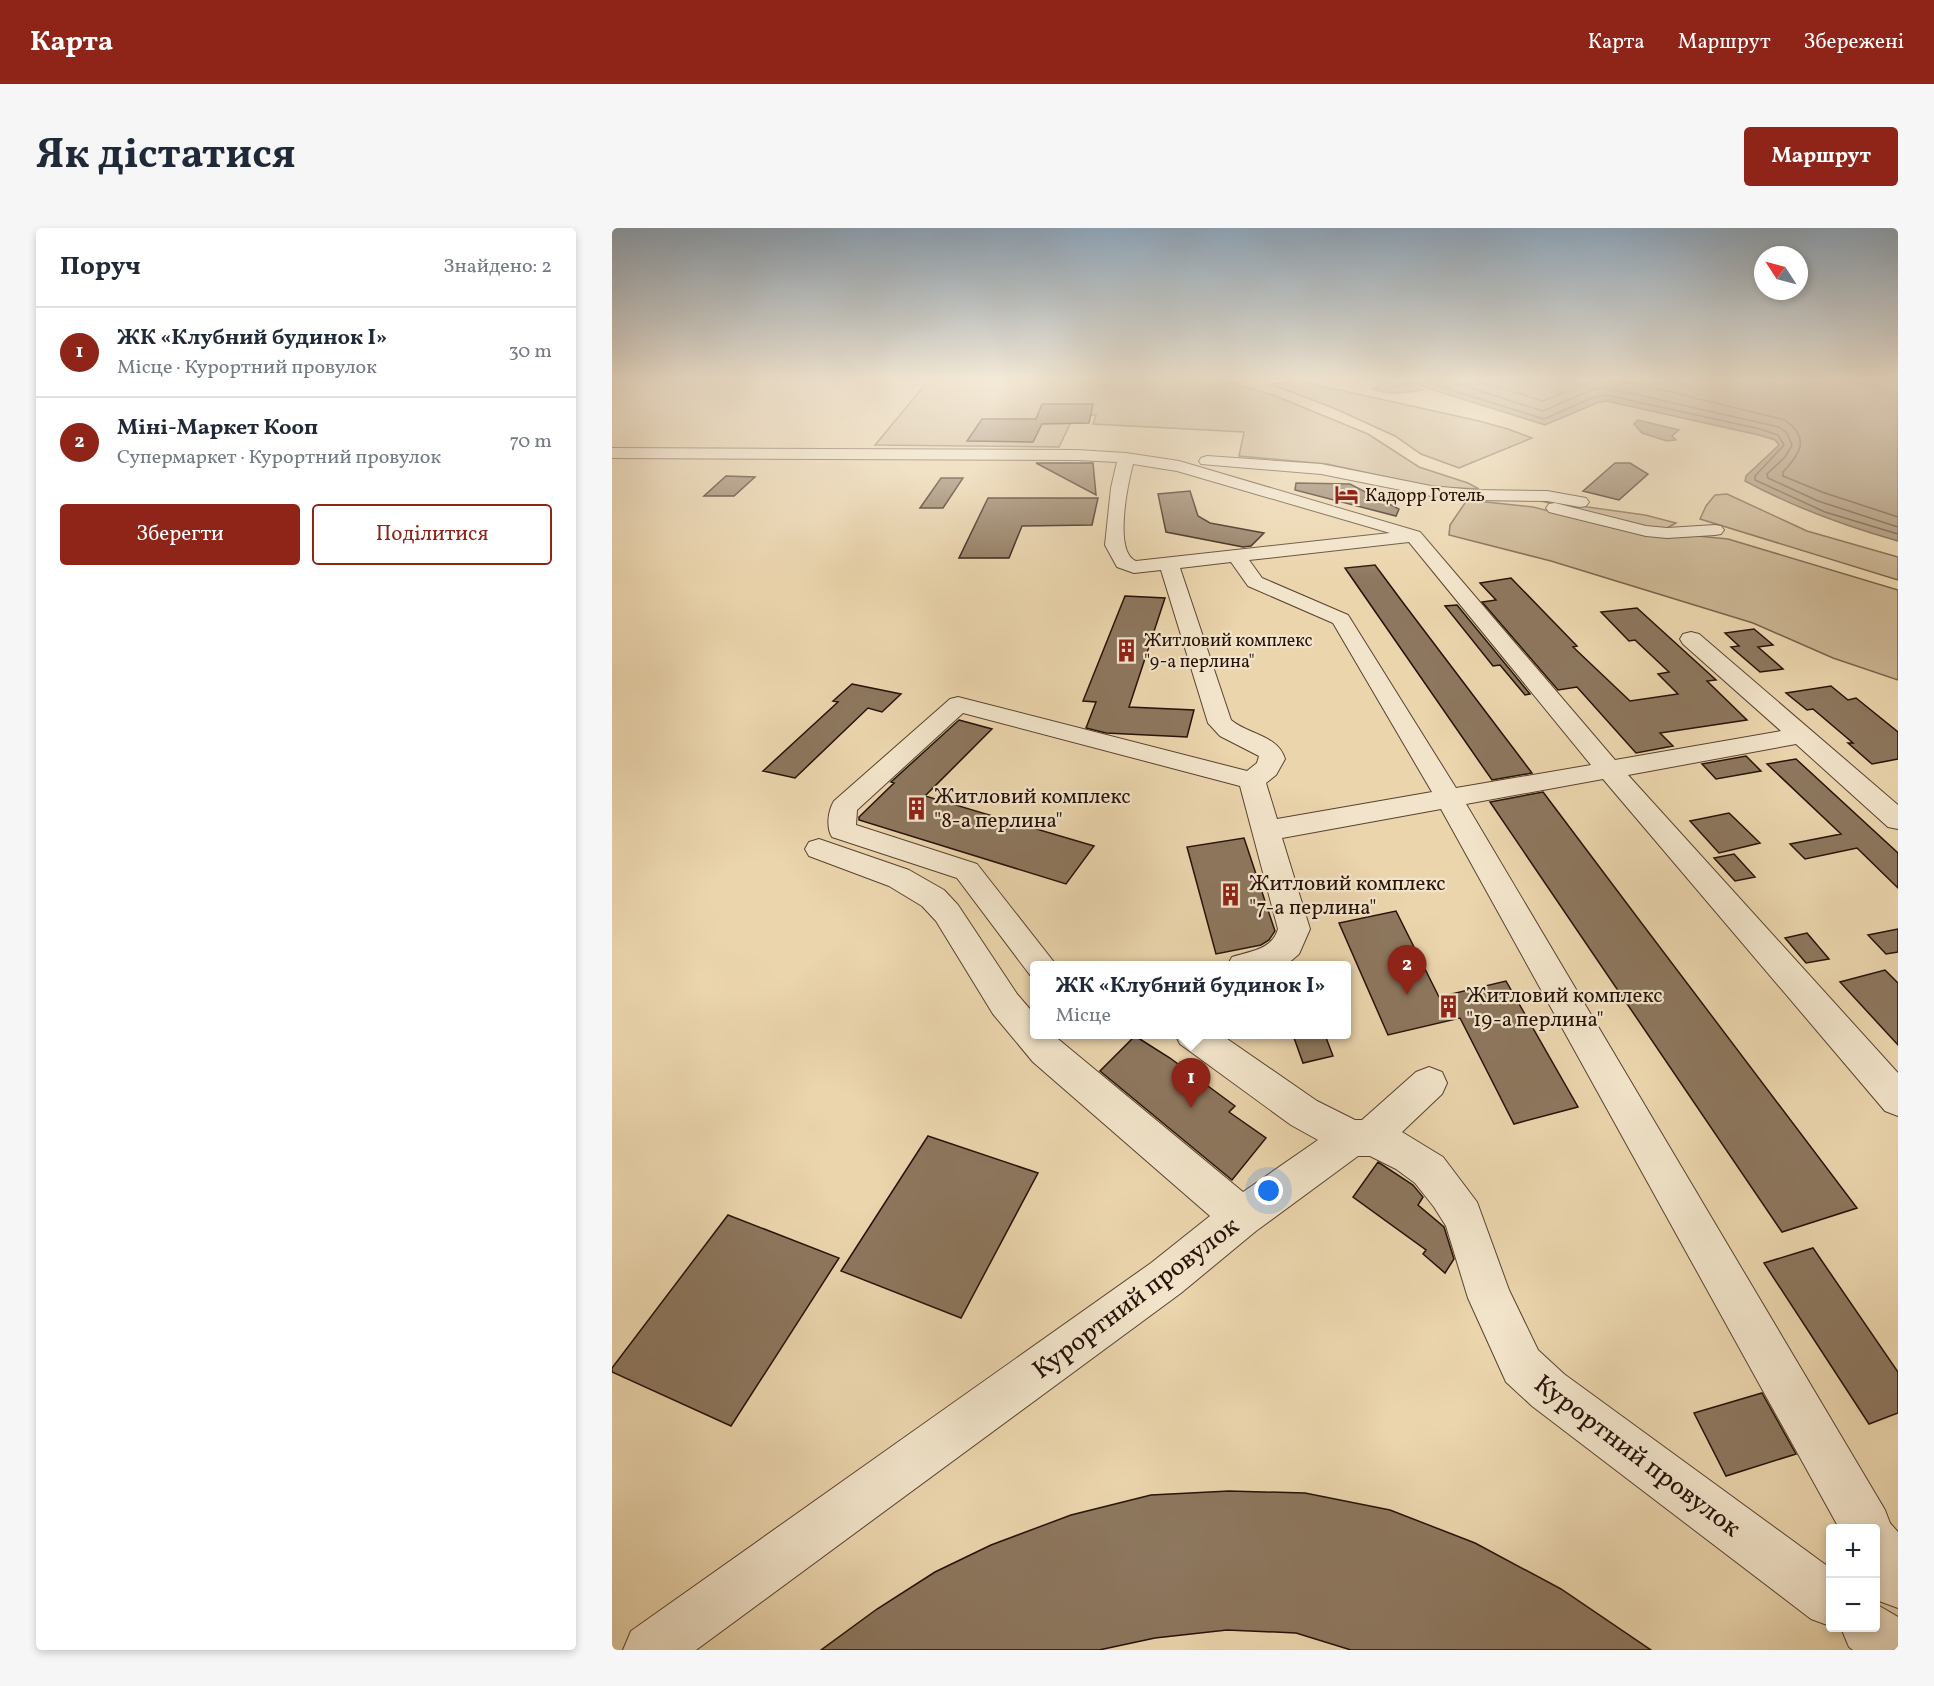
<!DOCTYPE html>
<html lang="uk">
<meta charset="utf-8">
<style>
:root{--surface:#fff;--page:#f6f6f7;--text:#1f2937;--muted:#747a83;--line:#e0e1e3;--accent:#8f2418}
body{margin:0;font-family:Vollkorn,serif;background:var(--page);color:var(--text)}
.controls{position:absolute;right:18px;bottom:18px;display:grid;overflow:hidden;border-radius:6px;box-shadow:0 3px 9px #0003}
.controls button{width:54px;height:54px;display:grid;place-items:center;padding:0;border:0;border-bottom:2px solid var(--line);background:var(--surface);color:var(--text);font:30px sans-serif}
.compass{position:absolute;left:1142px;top:18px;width:54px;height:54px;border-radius:50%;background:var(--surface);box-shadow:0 3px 9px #0003;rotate:306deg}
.you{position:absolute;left:657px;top:963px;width:21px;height:21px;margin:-15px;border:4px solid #fff;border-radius:50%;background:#1a73e8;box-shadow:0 0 0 9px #1a73e833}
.badge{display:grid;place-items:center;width:39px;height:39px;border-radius:50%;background:var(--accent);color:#fff;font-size:20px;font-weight:700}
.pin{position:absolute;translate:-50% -50px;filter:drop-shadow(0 2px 3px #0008)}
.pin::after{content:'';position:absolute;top:32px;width:21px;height:18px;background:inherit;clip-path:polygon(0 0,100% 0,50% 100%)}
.popup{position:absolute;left:418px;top:733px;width:321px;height:78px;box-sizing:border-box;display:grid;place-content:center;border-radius:6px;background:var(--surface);filter:drop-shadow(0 2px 4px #0005);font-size:20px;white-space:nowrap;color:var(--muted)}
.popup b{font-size:22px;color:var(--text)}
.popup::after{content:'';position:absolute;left:50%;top:100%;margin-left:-12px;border:12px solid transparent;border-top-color:var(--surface)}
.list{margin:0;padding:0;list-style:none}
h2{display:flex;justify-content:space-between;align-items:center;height:78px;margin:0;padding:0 24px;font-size:26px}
h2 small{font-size:20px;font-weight:400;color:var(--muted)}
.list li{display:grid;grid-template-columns:39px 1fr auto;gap:18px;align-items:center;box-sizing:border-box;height:90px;padding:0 24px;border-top:2px solid var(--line)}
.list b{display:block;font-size:22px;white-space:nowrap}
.list p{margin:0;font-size:20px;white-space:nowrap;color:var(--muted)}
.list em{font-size:20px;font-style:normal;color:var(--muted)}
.actions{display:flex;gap:12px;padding:18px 24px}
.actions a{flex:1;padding:14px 0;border:2px solid var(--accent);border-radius:6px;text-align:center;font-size:21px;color:var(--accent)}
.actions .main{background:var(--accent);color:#fff}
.map{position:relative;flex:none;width:1286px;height:1422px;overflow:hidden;border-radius:6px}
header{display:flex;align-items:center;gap:36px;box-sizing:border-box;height:84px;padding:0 30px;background:var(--accent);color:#fff}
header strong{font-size:28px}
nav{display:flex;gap:33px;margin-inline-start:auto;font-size:21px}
.intro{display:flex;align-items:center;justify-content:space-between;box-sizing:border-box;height:144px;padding:0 36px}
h1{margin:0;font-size:42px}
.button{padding:15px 27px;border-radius:6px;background:var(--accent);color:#fff;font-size:21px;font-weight:700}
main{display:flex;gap:36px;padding:0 36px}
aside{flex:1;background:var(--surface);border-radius:6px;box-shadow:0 3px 9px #0003}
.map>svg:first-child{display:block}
.green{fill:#cab491;stroke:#78624c;stroke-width:1.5}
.water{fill:#a89275;stroke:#745e49;stroke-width:1.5}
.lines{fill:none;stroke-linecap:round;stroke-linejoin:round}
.shore{stroke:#68523e;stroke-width:1.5}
.ferry{stroke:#5b4534;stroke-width:1.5;stroke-dasharray:4 3;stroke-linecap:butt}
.building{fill:#8d775e;stroke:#271108;stroke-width:1.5}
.minor-casing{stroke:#584231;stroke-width:2}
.minor{fill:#f2e4ca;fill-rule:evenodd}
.labels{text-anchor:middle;stroke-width:4.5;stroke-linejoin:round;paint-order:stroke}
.far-poi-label{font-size:18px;fill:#271108;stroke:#f2e4ca;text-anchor:start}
.poi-label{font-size:21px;fill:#271108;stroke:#f2e4ca;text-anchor:start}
.near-street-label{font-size:26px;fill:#271108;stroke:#f2e4ca}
</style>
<header>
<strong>Карта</strong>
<nav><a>Карта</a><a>Маршрут</a><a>Збережені</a></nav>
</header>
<div class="intro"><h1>Як дістатися</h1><a class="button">Маршрут</a></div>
<main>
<aside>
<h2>Поруч<small>Знайдено: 2</small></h2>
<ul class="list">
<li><span class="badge">1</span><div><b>ЖК «Клубний будинок I»</b><p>Місце · Курортний провулок</p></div><em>30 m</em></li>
<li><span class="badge">2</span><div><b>Міні-Маркет Кооп</b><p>Супермаркет · Курортний провулок</p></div><em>70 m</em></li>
</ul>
<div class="actions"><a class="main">Зберегти</a><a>Поділитися</a></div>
</aside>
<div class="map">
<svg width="1286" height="1422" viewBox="0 0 1286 1422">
<rect width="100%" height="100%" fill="#ebd5ad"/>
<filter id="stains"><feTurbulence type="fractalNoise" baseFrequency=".00333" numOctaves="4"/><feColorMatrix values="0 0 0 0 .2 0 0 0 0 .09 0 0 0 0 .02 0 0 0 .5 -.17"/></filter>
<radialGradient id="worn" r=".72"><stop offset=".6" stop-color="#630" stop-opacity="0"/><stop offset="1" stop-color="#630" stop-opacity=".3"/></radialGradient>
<path class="green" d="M317,152H609L661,167L756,206L807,239L856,255L867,261L821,259L715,236L627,228L632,204L481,196L484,187H441L444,175L434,194H459L447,219L263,217Z
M687,153L867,193L896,201L920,210L847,240L809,226L783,208L724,181L658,156Z
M1115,266L1195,303L1286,329V352L1088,291L1094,278L1103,267Z
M855,272L921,279L1004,300L1116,311L1286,362V452L1221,430L1141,395L939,333L837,307L838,297Z
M925,272L1033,287L1064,295L1055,300H1037Z"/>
<path class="water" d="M760,152H1286V313C1233,298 1181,279 1133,253L1134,248L1167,217L1163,212L1147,207L994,173L985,175L933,197L796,154L793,156L811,162C794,165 777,167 761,161L775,154Z
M1026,192L1067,202L1060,208L1064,212L1055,213L1030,205L1022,196Z"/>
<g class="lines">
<path class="shore" d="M778,152L781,159L814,154L932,191L982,169L994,167L1148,201L1166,207L1172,217L1143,248V252L1213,284L1286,306
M833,152L931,183L980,162L995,160L1167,199L1175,205L1180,217L1173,229L1155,246L1156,250L1206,273L1286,299
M862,152L931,173L982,152
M1009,152L1173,192C1198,210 1189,225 1171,244V248L1210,264L1286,289"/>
<path class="ferry" d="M1281,152L1286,154"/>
</g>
<path class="building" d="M430,176H481L477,195L430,196L421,214L355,213L370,191H424Z
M424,235H481L484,267Z
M1003,235H1018L1036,246L1007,272L971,263Z
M114,248L143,249L122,268H92Z
M329,250H351L331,280H308Z
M684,255L738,256L787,281L784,288L683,262Z
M578,263L586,288L598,295L652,305L639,318L631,319L554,304L546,266Z
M376,270H486L480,297L410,298L397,330H347Z
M763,337L792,376L920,545L880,552L733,340Z
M899,350L965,418L961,419L1018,473L1066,466L1046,446L1057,444L1023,412L1017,413L989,384L1025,380L1104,452L1095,453L1135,492L1048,505L1061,518L1024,525L965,459L946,462L870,374L884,372L868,355Z
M513,368L553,370L517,479L582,482L575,509L494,505L474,500L484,474L471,473Z
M845,377L918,466L913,467L888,437L881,438L833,378Z
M1142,401L1161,417L1146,419L1171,441L1148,444L1119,419L1127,418L1113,405Z
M240,456L289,466L270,484L256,480L183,550L151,543L226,474L221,473Z
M1219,458L1236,472L1244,470L1286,504V531L1260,536L1236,515H1241L1201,481L1195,482L1174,465Z
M347,492L380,501L313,568L482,618L454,656L247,592V589L282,555L279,554Z
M1134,528L1149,543L1104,551L1090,536Z
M1184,531L1286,625V660L1245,620L1193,631L1178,616L1229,606L1155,536Z
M931,564L1028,693L1245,980L1170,1004L878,574Z
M1117,585L1148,615L1107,625L1078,593Z
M632,610L663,703L657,712L649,717L604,726L575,619Z
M1122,626L1143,649L1123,653L1102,630Z
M784,683L827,769L894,753L966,879L902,896L848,790L776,807L727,695Z
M1286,701V724L1274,726L1256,707Z
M1195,705L1217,731L1194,735L1173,710Z
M1273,742L1286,755V817L1228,754Z
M681,807H713L721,828L691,835Z
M523,808L558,830L623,878L617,884L654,910L620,952L488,843Z
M316,908L426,945L349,1090L229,1043Z
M766,934L801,957L811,969L806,977L832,999L842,1031L833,1045L811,1026L814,1022L741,969Z
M116,987L227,1030L119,1198L0,1144V1140Z
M1201,1020L1286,1144V1185L1257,1196L1152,1035Z
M1150,1165L1184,1226L1114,1248L1082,1185Z
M617,1263L693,1265L778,1282L863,1315L949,1361L1039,1422H739L684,1405L615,1402L543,1410L487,1422H209L265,1381L323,1344L379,1317L459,1287L539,1267Z"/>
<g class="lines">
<defs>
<path id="minor" d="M0,220L465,222L514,225L567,233L808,304L1003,532L1169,503L1071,416L1068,411L1071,406L1079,404L1087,406L1286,577V601L1276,599L1184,516L1016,547L1286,845V888L1273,883L991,551L854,576L1273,1282L1278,1295L1286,1304V1380L1267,1373L1264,1365V1300H1227L829,581L670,610L698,701L687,726L673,738H615L620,729C638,723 660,722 666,701L628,558L351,485L245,582L244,597L365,636L445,738H423V749L418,747L345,650L220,609C214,599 216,583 222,573L338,471L346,469L635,543L645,535L647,528L608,508L596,495L549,342L522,345L505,339L493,317L499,260L505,234L465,232L0,230ZM521,236L565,243L778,305L524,333C501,324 516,255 521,236ZM797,314L979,537L844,560L736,387L650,350L637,332ZM619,334L636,358L721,395L820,564L665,591L654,555L664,547L673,531C666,507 637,507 619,492L568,340Z
M595,228L709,236L819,258L863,262L935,263L974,270L977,274L974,278L968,279L935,273L863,272L819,268L709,246L589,236L587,233L589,230Z
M943,275L1034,298L1055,300L1103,297L1109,298L1112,302L1109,306L1103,307L1055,310L1034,308L937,284L934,280L937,276Z
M207,611L297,642L332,662L346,677L405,766L423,787V806H440L631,964L706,912L679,897L568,816L563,806H608L705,873L743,892H750L804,844L817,839L830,844L835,855L830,866L790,904L831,929L865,974L897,1062L926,1122L952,1146L1218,1340V1398L1199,1391L920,1178L894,1154L856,1070L834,998L822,979L803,955L784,941L758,928H746L644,1003L569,1065L84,1422H11L19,1403L539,1035L598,988L421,834L381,786L324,693L310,678L277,658L197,628L193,621L197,614Z
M1264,1376L1286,1389V1422H1241L1237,1419L1229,1400H1264Z"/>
</defs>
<use href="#minor" class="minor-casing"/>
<use href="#minor" class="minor"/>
</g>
<linearGradient id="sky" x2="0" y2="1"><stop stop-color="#8ea6ba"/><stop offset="0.43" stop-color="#f6ecda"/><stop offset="1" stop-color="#f6ecda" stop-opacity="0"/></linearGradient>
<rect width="1286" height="351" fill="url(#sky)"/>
<defs>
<symbol id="hotel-bare" viewBox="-9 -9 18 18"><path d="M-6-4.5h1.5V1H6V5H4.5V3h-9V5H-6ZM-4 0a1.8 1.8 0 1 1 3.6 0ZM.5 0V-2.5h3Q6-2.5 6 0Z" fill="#8f2418" stroke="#f2e4ca" stroke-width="2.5" paint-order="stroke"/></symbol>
<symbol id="building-bare" viewBox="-9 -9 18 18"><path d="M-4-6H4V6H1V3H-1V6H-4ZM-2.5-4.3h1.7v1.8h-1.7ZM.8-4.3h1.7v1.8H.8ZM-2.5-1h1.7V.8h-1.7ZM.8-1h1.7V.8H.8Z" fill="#8f2418" stroke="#f2e4ca" stroke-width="2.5" paint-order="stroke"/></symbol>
</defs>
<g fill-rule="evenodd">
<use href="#hotel-bare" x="718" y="250" width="33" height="33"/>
<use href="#building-bare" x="498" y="406" width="33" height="33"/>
<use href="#building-bare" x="288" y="564" width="33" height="33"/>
<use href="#building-bare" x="602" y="650" width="33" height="33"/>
<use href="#building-bare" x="820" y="762" width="33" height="33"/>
</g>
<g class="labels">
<g class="far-poi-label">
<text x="753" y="273">Кадорр Готель</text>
<text x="532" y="418">Житловий комплекс<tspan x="532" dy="21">"9-а перлина"</tspan></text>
</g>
<g class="poi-label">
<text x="322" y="575">Житловий комплекс<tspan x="322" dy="24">"8-а перлина"</tspan></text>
<text x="637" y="662">Житловий комплекс<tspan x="637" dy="24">"7-а перлина"</tspan></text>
<text x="854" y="774">Житловий комплекс<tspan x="854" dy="24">"19-а перлина"</tspan></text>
</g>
<g class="near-street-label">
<text transform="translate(523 1069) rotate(-37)" y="9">Курортний провулок</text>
<text transform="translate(1026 1227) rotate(37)" y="9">Курортний провулок</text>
</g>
</g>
<rect width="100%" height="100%" filter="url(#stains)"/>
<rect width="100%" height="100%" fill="url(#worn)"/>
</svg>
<div class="controls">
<button>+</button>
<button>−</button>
</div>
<svg class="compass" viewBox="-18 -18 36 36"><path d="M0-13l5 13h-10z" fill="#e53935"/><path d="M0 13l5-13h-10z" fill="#747a83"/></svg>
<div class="you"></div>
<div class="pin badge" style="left:579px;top:880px">1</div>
<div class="popup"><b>ЖК «Клубний будинок I»</b>Місце</div>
<div class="pin badge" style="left:795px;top:767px">2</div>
</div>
</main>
